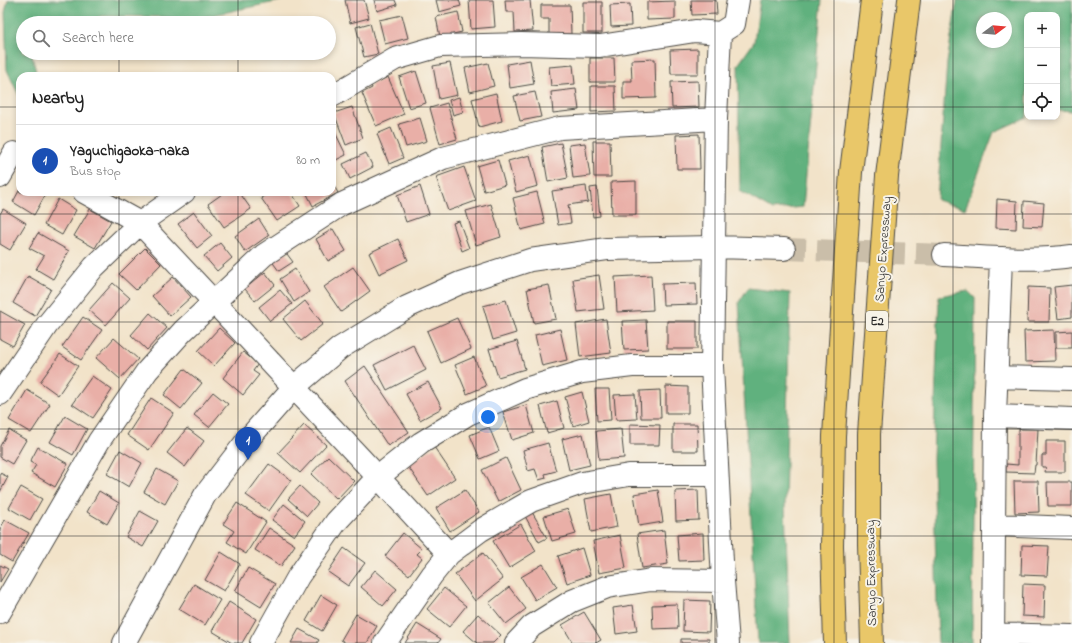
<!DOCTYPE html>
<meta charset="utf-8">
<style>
:root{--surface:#fff;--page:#f2f2f2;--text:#222;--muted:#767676;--line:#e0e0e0;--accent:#1f6fb2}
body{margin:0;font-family:"Indie Flower",sans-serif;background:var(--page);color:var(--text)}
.controls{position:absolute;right:12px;top:12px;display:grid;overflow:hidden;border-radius:8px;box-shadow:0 2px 6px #0003}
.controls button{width:36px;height:36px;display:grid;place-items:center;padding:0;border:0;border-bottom:1px solid var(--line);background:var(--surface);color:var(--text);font:20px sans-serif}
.compass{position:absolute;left:976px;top:12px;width:36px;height:36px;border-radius:50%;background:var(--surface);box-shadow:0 2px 6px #0003;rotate:74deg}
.you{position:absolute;left:488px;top:417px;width:14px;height:14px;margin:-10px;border:3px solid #fff;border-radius:50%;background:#1a73e8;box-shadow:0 0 0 6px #1a73e833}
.badge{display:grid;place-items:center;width:26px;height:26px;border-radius:50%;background:var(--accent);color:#fff;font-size:13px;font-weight:700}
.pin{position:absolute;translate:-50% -33px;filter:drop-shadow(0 1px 2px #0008)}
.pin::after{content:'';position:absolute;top:21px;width:14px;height:12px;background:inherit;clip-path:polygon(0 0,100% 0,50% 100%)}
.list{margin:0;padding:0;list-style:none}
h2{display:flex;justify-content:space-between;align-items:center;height:52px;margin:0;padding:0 16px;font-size:17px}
h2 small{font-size:13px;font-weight:400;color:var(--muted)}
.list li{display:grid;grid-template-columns:26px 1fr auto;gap:12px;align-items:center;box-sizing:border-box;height:72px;padding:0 16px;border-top:1px solid var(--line)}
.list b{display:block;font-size:15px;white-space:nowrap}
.list p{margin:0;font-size:13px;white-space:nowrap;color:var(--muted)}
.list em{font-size:13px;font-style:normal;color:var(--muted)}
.icon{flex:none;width:22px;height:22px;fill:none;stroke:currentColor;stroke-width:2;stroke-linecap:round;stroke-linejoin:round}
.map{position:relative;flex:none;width:1072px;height:643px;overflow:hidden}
.search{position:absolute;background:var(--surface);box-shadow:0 2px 6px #0003;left:16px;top:16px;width:320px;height:44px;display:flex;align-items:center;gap:10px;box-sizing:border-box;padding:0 14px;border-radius:22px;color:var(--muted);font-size:15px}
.panel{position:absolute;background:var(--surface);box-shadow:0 2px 6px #0003;left:16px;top:72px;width:320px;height:124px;border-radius:12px}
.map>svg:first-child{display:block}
.forest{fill:#61b17e;stroke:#466e54;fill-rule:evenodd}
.building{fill:#e9afa7}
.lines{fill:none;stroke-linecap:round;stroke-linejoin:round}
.minor-tunnel{stroke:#cabea9;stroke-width:22;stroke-dasharray:22 11;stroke-linecap:butt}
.minor-casing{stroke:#494743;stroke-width:24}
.highway-casing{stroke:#494743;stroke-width:24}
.minor{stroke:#fff;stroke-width:22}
.highway{stroke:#e9c769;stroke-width:22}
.grid{fill:none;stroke:#2b2b2b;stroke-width:1;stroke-opacity:0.55}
.labels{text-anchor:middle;stroke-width:4;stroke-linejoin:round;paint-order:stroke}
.shield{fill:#f7f3e8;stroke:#686764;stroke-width:1}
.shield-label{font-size:12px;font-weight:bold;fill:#2b2b2b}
.street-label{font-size:13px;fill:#2b2b2b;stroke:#f7f3e8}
</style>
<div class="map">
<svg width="1072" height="643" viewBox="0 0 1072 643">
<rect width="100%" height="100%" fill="#f7f3e8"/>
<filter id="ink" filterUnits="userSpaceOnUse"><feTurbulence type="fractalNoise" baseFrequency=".025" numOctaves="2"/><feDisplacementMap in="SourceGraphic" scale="8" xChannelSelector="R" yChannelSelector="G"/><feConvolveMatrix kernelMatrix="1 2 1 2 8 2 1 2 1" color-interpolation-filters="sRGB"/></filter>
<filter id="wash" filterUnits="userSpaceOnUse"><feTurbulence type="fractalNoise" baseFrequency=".012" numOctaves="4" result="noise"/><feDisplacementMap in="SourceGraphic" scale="16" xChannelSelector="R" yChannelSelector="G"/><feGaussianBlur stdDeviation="0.9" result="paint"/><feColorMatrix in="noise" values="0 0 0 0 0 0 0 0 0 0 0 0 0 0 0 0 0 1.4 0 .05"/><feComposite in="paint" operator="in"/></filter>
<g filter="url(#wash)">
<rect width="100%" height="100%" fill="#f2e3c9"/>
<path class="forest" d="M8,0H285L189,20L168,17L101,16L85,23H23V53H35L32,55L37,76H20V98L7,70L5,12Z
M760,0H822L803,207L772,210L740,191L738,65L754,42Z
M957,0H1072V111L1057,110V15H1027V117L994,132L965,209L937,200L947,63ZM982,18H1006V42H982Z
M748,288L790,293L785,505L790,643H758L739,302Z
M968,291L975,298L972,643H938L933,459L939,296Z"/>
<g id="blocks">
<path class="building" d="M345,0H364L369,18L350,23Z
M374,0H395L397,5L377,11Z
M436,0H459L461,6L439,12Z
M469,0H493L495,27L471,29Z
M505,0H530L533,31L515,32L514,12H506Z
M691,0H716L717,14L692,15Z
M675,1V19L647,20V2Z
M583,2H602V33H583Z
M630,4L631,26L611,27L610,5Z
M541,5H570L571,34H549V19H541Z
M458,12L462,32L440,37L436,17Z
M402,15L408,38L385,44L379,20Z
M370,23L378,54L364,57L356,27Z
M698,49V74H671L670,50Z
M590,58H614L615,82H590Z
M655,59L656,98L623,99V81H632L631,60Z
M530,60L534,84L510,88L507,64Z
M450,63L457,95L439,99L433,66Z
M488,63L494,86L470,92L465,68Z
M573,65L575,84L551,86L549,67Z
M416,71L426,103L409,108L399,77Z
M388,77L404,114L376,126L362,93L372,88L371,85Z
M698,81L699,107L672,108L671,82Z
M591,86H615L616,111L591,112Z
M576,89L579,110L553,113L551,92Z
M535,92L541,117L520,121L514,96Z
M496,93L502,121L479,127L472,99Z
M459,97L463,112L453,115L449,100Z
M447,103L457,139L440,144L430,108Z
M352,107L363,138L346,145L334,113Z
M420,118L427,141L406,147L399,124Z
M333,128L346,155L332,162V129Z
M391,128L403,158L389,164L377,134Z
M699,134L700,169H677L676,135Z
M593,141H610L611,177H594Z
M561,143L568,178L548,182L542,147Z
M585,143L590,176L573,178L569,145Z
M366,153L373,167L350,179L343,164Z
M530,155L538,186L516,192L508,161Z
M498,160L505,185L484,191L477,166Z
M464,167L476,201L448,211L436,177Z
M636,181V215H612L611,182Z
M332,182L338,193L313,206L306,192H332Z
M420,186L429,214L406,222L397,195Z
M586,186L588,202L568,205L571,223L558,225L552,191Z
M597,187L600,216L593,217L590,188Z
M20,189V192H47L34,215L13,202Z
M225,192H239L251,209L224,227L208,204Z
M270,192H291L300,206L277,221L261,198Z
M537,192L545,224L521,230L513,198Z
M58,199L76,210L62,235L44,225Z
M997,199L1017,201L1016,229L996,228Z
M1024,201L1044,203L1042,227L1023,226Z
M491,204L501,237L476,245L466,211Z
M3,209L26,223L10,250L0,244V214Z
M90,209L111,221L95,248L74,236Z
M194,212L212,236L197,248L178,224Z
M259,219L269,235L245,252L235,236Z
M459,221L469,248L462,251L453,223Z
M333,229L346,251L328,261L316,239Z
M38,233L69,251L53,279L36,269L44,256L29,248Z
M398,239L408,260L379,274L369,253Z
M220,243L232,258L217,271L204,256Z
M145,248L161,264L136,290L119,274Z
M284,250L293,262L279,271L271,260Z
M353,267L370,291L341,312L324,287Z
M295,269L309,292L294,302L280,279Z
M265,272L275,285L255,301L245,289Z
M599,275L604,309L578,312L573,279Z
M651,275L653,310L617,312L615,277Z
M28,276L51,289L35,316L13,303Z
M173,277L191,297L170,316L152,296Z
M113,283L130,298L106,325L89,310Z
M696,283L697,304L663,305L662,284Z
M549,285L556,319L534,323L527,289Z
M1072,285V317L1058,319L1054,287Z
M1028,287L1050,288L1049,322H1027Z
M280,290L292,304L270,321L259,307Z
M506,300L516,333L493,340L483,306Z
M305,301L323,324L301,341L283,319Z
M0,311L25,325L13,346L0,339Z
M150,313L167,328L147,350L131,335Z
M83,317L102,330L81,360L62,347Z
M457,318L471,349L441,363L427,331Z
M606,319L611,353L580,357L576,324Z
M646,320L648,349L624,350L622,321Z
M667,321H697V349H667Z
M219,328L235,343L214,366L198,351Z
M560,329L567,360L542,366L535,335Z
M1054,330L1055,361L1025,362L1024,331Z
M1072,331V348H1056V332Z
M114,338L138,359L120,379L96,358Z
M517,341L525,369L498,377L489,349Z
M413,345L426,370L387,390L374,365Z
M243,352L258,364L253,371L259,375L243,395L223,378Z
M60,354L78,366L58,395L40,382Z
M474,357L486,386L467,394L455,365Z
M365,366L409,432L388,446L345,381Z
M184,369L202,383L181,409L164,395Z
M92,376L112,390L93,418L72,404Z
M428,382L442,408L420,420L406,394Z
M666,386L688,387V413H666Z
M595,389H609L611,420L597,421Z
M27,390L50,404L31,433L9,420Z
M660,390L661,418H641L640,391Z
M213,392L228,404L209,427L194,415Z
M582,392L589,421L573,426L565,397Z
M635,394L637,419L616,420L614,395Z
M151,398L174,413L149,450L127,435Z
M557,401L564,428L547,433L540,406Z
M526,405L534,433L512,440L503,412Z
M65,416L87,429L73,455L50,442Z
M630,424L660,425L659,445H630Z
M673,424H697L698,451H673Z
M304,425L326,445L300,473L278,453Z
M489,427L499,451L480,459L470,435Z
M187,428L204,441L185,467L167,453Z
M621,429L624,458L599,460L596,431Z
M1019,429H1038L1036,465H1035L1034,473L1006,472V464L1018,465V433L1019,432Z
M9,430L26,440L12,464L0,457V446Z
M583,434L590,465L569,470L562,439Z
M1046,441H1065V472H1045L1046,467H1042V455H1046Z
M548,443L556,471L545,474L546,478L539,480L535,469L528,471L523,450Z
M38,447L68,464L55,487L31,473L36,465L30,462Z
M434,447L455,478L428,496L407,465Z
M120,450L142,463L129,487L107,474Z
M328,456L354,481L337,499L311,474Z
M506,458L521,490L498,502L482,470Z
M269,464L291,480L269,511L246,495Z
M157,469L178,481L165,504L144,492Z
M0,473L8,477L0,492Z
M1014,481H1038L1039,512L1015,513Z
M1047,482H1072V506H1048Z
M300,486L318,503L307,516L288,499Z
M21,487L42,499L30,520L9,508Z
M465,490L479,512L450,531L436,508Z
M658,490L663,522L639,526L634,494Z
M698,490L699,520L676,521L675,491Z
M99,491L119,503L107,524L87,512Z
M611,494L617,527L591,532L585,499Z
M237,503L266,522L246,554L227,542L234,531L223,524Z
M284,504L305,521L294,536L272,520Z
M568,509L576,534L552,541L544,516Z
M140,511L158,521L143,547L126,537Z
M532,512L547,538L539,542L525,516Z
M5,520L29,533L12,562L0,555V529Z
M521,524L536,551L509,568L493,541Z
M269,528L295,545L281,566L255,550Z
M664,530L668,564L642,568L637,534Z
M403,533L422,549L417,554L422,558L409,575L385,556Z
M703,533L704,560L679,561L677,535Z
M620,535L626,568L599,573L593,541Z
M1022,545L1049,546L1047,576L1021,575Z
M344,548L365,563L348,586L328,572Z
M582,548L590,575L567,583L558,556Z
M221,552L240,564L224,591L205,580Z
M483,553L503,579L475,601L455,574Z
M543,564L557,587L535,600L521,577Z
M0,565L8,569L0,582Z
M248,568L275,584L261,607L235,591Z
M375,570L397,589L383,606L361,587Z
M194,584L220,600L205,625L179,609Z
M1023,584L1045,585L1044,617L1022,616Z
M509,587L526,609L506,624L489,603Z
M444,588L466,606L449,627L427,609Z
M321,595L337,605L322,631L306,621Z
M684,600L710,601L709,632L683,631Z
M229,602L256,619L242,643H232L212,631Z
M677,604L678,628L653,629L652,605Z
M633,605L637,631L616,634L613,608Z
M584,612L601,640L596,643H573L562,625Z
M356,614L377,626L367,643H346L341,640Z
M478,614L501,635L493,643H477L463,631Z
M417,624L441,639L438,643H405Z
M299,629L319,640L317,643H291Z
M681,639H709V643H681Z"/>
</g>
</g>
<g filter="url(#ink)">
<use href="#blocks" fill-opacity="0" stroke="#494743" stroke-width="1"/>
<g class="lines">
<path class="minor-tunnel" d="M784,249L944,255"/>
<defs>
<path id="minor" d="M332,96L395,59L440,46L521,44L600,46L695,31L720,33
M0,177L14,153
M84,192L140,223L378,477L449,554
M944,255C986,257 1030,262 1072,256
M997,377L1072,379
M0,394L47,325L94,267L140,223L184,192
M995,416L1072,419
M995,525L1072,528
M0,612L99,441L147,371L183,331L264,255L342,204L443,158L560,128L716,119
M993,634L1072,636
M124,643L205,495L249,438L294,387L340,348L407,307L460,283L530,260L607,249L714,247L784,249
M261,643L298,577L336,522L378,477L421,443L468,414L525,389L582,372L632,366H712
M385,643L432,575L449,554L481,530L531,501L582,483L629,475H717
M516,643L532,626L572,601L607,587L651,580L723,581
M728,643L723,581L712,366L716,119L720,33L734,24L738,0
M993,643L995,416L1001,258"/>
<path id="highway" d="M835,643L832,546L834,436L851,172L872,0
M872,643L869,544V434L887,176L909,0"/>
</defs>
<use href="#minor" class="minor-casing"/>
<use href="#highway" class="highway-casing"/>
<use href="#minor" class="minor"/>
<use href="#highway" class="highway"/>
</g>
</g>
<path class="grid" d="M119,0V23M238,0V23M357,0V643M476,0V643M596,0V643M715,0V643M834,0V643M953,0V643M119,53V76M238,53V76M0,107H20M332,107H1027M1057,107H1072M119,192V643M238,192V643M0,214H1072M0,322H1072M0,429H1072M0,536H1072"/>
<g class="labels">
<rect class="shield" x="866" y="311" width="22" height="20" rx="3"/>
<g class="shield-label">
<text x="877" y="325">E2</text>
</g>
<g class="street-label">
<text transform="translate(882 249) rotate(-86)" y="5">Sanyo Expressway</text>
<text transform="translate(870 573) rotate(-91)" y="5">Sanyo Expressway</text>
</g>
</g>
</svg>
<div class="controls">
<button>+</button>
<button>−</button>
<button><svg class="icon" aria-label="locate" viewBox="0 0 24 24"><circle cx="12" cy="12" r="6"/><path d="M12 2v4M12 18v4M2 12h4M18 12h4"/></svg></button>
</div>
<svg class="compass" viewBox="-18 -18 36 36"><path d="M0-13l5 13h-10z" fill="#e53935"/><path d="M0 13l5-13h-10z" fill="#767676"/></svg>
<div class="you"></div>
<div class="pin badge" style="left:248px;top:460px;background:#1a4fb4">1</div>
<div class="search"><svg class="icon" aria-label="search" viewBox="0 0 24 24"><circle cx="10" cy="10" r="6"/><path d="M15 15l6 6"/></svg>Search here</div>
<section class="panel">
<h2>Nearby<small></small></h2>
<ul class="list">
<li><span class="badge" style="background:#1a4fb4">1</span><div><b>Yaguchigaoka-naka</b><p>Bus stop</p></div><em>80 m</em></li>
</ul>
</section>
</div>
